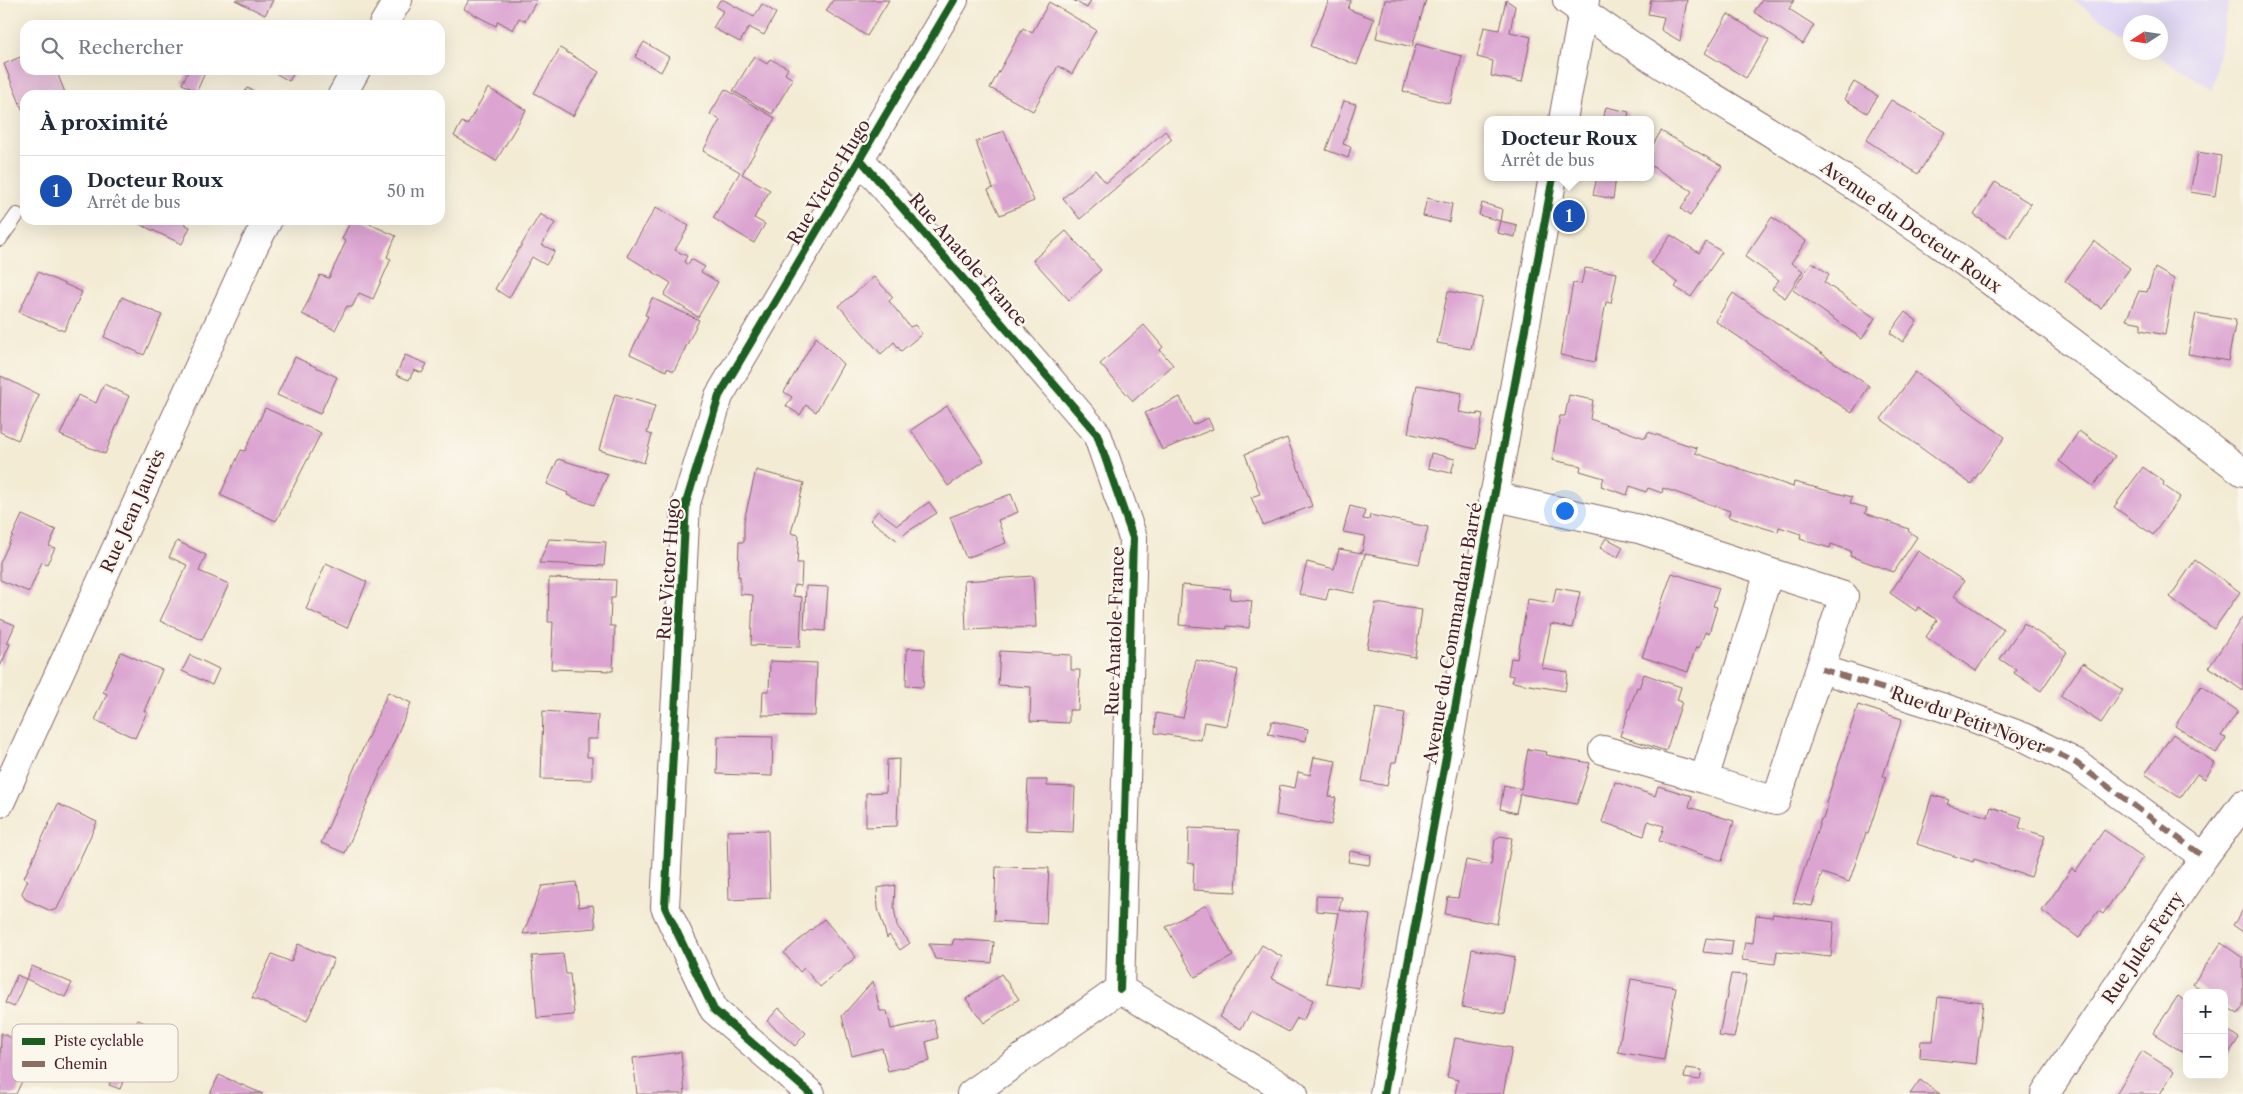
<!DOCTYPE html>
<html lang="fr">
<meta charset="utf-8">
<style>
:root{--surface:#fff;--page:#f2f2f3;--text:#1f2937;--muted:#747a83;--line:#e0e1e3;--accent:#2563eb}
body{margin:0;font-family:"Libre Caslon Text",serif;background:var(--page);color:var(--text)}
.controls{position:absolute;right:15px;bottom:15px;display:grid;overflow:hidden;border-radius:10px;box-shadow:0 5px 20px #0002}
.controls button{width:45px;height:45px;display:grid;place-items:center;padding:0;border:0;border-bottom:1px solid var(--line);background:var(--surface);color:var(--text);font:25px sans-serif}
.compass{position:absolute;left:2123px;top:15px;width:45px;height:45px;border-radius:50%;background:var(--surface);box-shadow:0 5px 20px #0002;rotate:258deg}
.you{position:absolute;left:1564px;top:510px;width:18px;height:18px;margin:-12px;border:4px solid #fff;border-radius:50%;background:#1a73e8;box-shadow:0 0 0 8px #1a73e833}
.badge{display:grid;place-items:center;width:32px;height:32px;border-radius:50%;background:var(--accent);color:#fff;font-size:16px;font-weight:700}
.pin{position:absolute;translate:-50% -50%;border:2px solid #fff;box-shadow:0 1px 5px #0006}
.popup{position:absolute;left:1484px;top:116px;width:170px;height:65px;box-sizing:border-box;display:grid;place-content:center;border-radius:10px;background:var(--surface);filter:drop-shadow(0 1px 4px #0005);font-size:16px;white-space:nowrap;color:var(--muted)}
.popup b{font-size:19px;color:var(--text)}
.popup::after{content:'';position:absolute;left:50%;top:100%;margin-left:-10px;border:10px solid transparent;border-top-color:var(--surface)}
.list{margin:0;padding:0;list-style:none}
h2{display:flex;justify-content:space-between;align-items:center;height:65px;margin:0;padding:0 20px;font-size:21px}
h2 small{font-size:16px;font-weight:400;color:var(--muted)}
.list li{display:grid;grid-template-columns:32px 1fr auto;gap:15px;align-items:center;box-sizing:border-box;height:70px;padding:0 20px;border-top:1px solid var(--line)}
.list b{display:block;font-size:19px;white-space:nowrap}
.list p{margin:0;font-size:16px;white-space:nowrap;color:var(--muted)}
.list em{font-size:16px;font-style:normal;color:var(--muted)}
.icon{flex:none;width:28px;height:28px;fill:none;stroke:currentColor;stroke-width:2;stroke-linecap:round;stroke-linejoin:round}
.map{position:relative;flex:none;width:2243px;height:1094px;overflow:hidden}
.search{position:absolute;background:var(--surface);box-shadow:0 5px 20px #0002;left:20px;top:20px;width:425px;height:55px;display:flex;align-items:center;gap:12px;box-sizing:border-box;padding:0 18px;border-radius:15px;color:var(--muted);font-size:19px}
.panel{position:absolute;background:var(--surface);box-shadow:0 5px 20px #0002;left:20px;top:90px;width:425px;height:135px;border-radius:15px}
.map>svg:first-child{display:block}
.built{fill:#dfd5f5}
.building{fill:#dba4d1}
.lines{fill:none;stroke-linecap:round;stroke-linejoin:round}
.service-casing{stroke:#856666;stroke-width:16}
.minor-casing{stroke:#856666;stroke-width:30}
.service{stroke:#fff;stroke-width:14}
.minor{stroke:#fff;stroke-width:28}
.quiet{stroke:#8d6e63;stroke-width:6;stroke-dasharray:12 6;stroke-linecap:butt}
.cycleway-casing{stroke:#fbf7ec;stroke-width:11}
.cycleway{stroke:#1b5e20;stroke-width:8}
.labels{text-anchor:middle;stroke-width:4.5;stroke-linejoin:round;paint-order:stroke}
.street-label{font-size:18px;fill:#4a1f2b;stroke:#fbf7ec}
.key{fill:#fbf7ec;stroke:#c6b6b2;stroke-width:1}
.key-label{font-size:14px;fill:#4a1f2b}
</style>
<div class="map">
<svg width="2243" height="1094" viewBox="0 0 2243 1094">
<rect width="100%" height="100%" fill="#fbf7ec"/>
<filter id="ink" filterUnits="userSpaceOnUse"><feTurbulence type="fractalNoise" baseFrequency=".02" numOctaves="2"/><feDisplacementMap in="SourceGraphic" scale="10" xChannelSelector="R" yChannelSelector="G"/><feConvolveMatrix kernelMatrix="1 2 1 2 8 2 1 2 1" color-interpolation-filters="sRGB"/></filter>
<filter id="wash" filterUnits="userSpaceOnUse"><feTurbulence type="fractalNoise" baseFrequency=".0096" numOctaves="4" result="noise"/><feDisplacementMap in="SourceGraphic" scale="20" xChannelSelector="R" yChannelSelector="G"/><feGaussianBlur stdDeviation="1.12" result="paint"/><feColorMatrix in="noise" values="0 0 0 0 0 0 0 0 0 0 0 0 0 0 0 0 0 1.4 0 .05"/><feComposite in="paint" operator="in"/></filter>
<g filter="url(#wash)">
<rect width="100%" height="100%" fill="#f3ebd4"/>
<path class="built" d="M2072,0H2229L2212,89L2154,53L2160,52V22H2130V37Z"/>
<g id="blocks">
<path class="building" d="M235,0H273L265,15Z
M469,0H537L525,21L519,18L513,30L498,21L496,26L464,9Z
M720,0H724L754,17L762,4L776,13L764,35L749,27L740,42L713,28L723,11L716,7Z
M833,0H889L867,36L826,11Z
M1073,0H1091L1087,8Z
M1329,0H1351L1348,9L1374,19L1357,65L1310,46Z
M1385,0H1426L1412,47L1376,38Z
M1506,0L1515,6L1510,32L1531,37L1522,82L1491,76L1493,61L1477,57L1484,27L1499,30Z
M1651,0H1687L1680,41L1661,30L1664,17L1648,14Z
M1762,0H1794L1789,9L1814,25L1803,44L1754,12Z
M1049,2L1096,30L1072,74L1058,66L1033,111L990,88L1023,28L1032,33Z
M1728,14L1769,40L1746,78L1705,53Z
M644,42L669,57L661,72L635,57Z
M1416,44L1462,56L1450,104L1403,91Z
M560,48L599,72L573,116L534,93Z
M25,55V70H56L66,95H25V116L4,64Z
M754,56L767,64L770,59L788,68L785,74L793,79L772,114L733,91Z
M189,70H206L197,91L182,84Z
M270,70H296L289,81Z
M1854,82L1878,96L1867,113L1844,99Z
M247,88L264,95H243Z
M488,88L526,110L496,161L454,136L462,122L467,125Z
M725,89L775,118L742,174L770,190L754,218L765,224L754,243L713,218L740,172L703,151L720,120L710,114Z
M1891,100L1945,132L1918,174L1866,140Z
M1344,101L1356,104L1343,144L1351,147L1348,158L1326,150Z
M1606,107L1629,112L1627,120H1603Z
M1004,131L1034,201L1000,215L988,190L993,188L976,142Z
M1165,131L1172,139L1080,219L1063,198L1095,170L1106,183Z
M1661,131L1722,166L1690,216L1681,209L1692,191L1650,165V150Z
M2198,152L2221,156L2215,196L2190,192Z
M1597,177H1616L1613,199L1593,195Z
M1995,182L2031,204L2009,238L1974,215Z
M1427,198L1452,204L1449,222L1423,216Z
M1482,203L1502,209L1500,221L1479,215Z
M656,207L689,226L675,250L687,256L684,262L688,265L691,259L705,267L701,272L718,282L698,317L664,295L671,283L627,256Z
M540,214L555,223L542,245L555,251L546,265L532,257L509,298L495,289Z
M1772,217L1806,241L1791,263L1803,271L1785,298L1772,289L1779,280L1745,257Z
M138,220H185L184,224L190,227L182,244L137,223Z
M351,220H361L396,236L387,257L391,259L373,299L359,293L352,307L347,306L335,330L302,314L320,275L329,278L346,241L342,239Z
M1500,221L1517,225L1515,237L1497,233Z
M1066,231L1101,270L1069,300L1033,260Z
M1671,235L1699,253L1706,242L1722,252L1691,297L1675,287L1678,283L1651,263Z
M2094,241L2130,268L2101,308L2065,281Z
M1812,262L1829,274L1824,282L1875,318L1862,339L1793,290Z
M1585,268L1617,273L1611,303L1606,302L1595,362L1560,355L1573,283L1581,284Z
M2155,268L2174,279L2165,335L2141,330V323L2126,320L2139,291L2147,292Z
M38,272L82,292L64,331L19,312Z
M874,277L893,297L889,301L910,327L915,325L922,334L901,351L894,342L881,354L839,306Z
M1448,291L1482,298L1471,349L1437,343Z
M1733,293L1869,386L1852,413L1715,321Z
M122,297L162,315L144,355L104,337Z
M652,298L699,320L674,371L667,368L666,371L630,354L648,316L645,315Z
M1905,312L1917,321L1903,342L1890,333Z
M2196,313L2236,320L2228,361L2188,354Z
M1144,325L1163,347L1160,350L1173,365L1133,401L1100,364Z
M816,337L843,364L816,412L806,405L800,415L786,406L792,397L784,392Z
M405,355L427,364L422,373L414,370L409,380L396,375Z
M295,357L337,377L320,414L277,395Z
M1915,372L2005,437L1971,484L1881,419Z
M1,376L39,395L18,440L0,432Z
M104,384L129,396L105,454L60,435L78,395L96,403Z
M1417,385L1462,393L1459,412L1477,415L1478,413L1483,414L1476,449L1408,433Z
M615,394L655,406L647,433L652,435L644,463L599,450Z
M1569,395L1593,400L1590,419L1645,438L1648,432L1697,448L1695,453L1793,487L1794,482L1852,497L1850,503L1867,508L1865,513L1909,529L1908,531L1917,537L1894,572L1850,556L1851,551L1831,544L1830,548L1809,542L1800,539L1801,534L1779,527L1778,532L1728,517L1730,511L1663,488L1662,493L1648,488L1646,492L1630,486L1627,495L1601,486L1604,478L1580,471L1581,466L1552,460L1560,416H1565Z
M1180,397L1193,425L1208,418L1213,429L1162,450L1145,413Z
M947,406L984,461L948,486L911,430Z
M265,408L321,433L276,521L220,495L241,450L245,451Z
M2079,431L2115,456L2093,486L2059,461Z
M1287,438L1312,506L1263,525L1251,497L1260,494L1245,454Z
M1431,453L1455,459L1451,473L1428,468Z
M558,459L608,474L594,505L567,495L568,493L547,484Z
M2143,467L2164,482L2163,485L2180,497L2153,535L2114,507Z
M756,470L804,483L791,533L799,535L797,563H802L801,586L794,585L793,596L802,597L800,647L751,645L753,595L740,594V576L738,577L739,542H744V521Z
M1011,494L1018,512L998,520L1006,543L966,558L950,517Z
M929,502L937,513L907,532L898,541L870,520L878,511L897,525Z
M1350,506L1365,510L1363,519L1369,520L1370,515L1428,527L1419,564L1365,554L1354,593L1329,588L1326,600L1299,594L1307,562L1334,569L1339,549L1362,553L1365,536L1343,532Z
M22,515L56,530L49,546L55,548L47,564L42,562L29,592L0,580V563Z
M1606,538L1623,547L1618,557L1600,548Z
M549,539L606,542L604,566L539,563Z
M177,541L206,555L199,571L229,584L202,640L160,621L187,565L169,557Z
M1918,551L1964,581L1954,596L2004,629L1976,671L1926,637L1937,620L1918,607L1916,611L1890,593Z
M2195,560L2240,592L2214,629L2170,597Z
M326,563L367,582L347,628L306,609Z
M1672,573L1719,588L1713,606L1717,607L1709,633L1705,632L1699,648L1696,647L1688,672L1642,657Z
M1033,576L1036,627L966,630L964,581Z
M549,578L616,580L615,598H611L610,626H615L613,671L551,669L553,622H548Z
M1182,585L1231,589L1230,599L1252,601L1249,628L1227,626V629L1179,625Z
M806,586L828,587L825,631L804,629Z
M1556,588L1580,592L1572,628L1551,624L1542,668L1568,672L1565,691L1512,682L1514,676L1508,675L1511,658L1517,659L1528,599L1553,603Z
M1376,603L1422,610L1415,657L1367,648Z
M2243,616V691L2209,667Z
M0,619L15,625L7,643L10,644L0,667Z
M2024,623L2067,652L2041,691L2014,673L2016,670L2000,659Z
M907,648L925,649L923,687L906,686Z
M1000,651L1071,655V670H1080L1078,710H1069V723L1030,721L1031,687L998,685Z
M121,652L162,670L144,711L147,712L135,738L95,720L107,694L103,692Z
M190,655L219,669L212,685L182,671Z
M1196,660L1238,670L1227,726L1204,722L1201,740L1155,733L1156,713L1183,718Z
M770,661L817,663L815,716L762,715L763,691H769Z
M2083,663L2123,690L2101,723L2060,696Z
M1644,674L1681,687L1677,700L1682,702L1666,751L1620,736L1637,687L1639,688Z
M2201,686L2238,711L2221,736L2226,738L2216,753L2175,726Z
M388,692L411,703L345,853L321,843Z
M1858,705L1902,719L1883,776L1886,777L1868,834L1866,833L1849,882L1822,873L1812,906L1793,903L1821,819H1823L1828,804L1826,803Z
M1376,708L1405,713L1396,762H1392L1387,786L1362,781Z
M543,711L598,715L597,739H587V757H592V780L541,779Z
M1272,721L1308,729L1306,741L1268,734Z
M2173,734L2215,763L2205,779L2197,774L2180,798L2145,774Z
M718,736L773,737L772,776L717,774Z
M1528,749L1547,752L1546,755L1590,763L1577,804L1520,794L1516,813L1500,809L1504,785L1521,789Z
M1314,757L1336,761L1329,796L1336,798L1331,825L1276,815L1280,785L1295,788L1298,772L1310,775Z
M899,759L897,826L866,827V793L886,792L887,760Z
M1028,780H1047V786L1075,787L1073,832L1026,830Z
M1615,782L1655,796L1658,786L1692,796L1689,807L1734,821L1722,861L1659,841L1664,826L1648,821L1644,836L1602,822Z
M1932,795L1949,800L1947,804L1988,817L1991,807L2022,817L2019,828L2045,836L2031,877L1974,859L1973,862L1917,844Z
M58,804L97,822L57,909L51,911L25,899L22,893L28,880L24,878Z
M1189,828L1239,830L1236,892L1193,890L1194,864L1188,863Z
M768,830L770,898L729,900L727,831Z
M2104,830L2143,857L2103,914L2098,911L2079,938L2042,911L2072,868L2075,872Z
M1500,836L1512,838L1497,924L1445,914L1448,897L1458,898L1466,860L1491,865L1495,840Z
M1350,851L1371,855L1369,865L1348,862Z
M996,867L1049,868L1046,924L994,921Z
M576,882L579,907L593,905L596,928L523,934L542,886Z
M895,885L894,907L897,926L910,943L900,950L889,935L887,938L878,908L877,888Z
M1316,896L1342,897L1339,910L1370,915L1359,988L1326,983L1339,913L1316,911Z
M1206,905L1233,956L1195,977L1166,927Z
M2243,910V932L2233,925Z
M1773,914L1834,922L1831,957L1777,951L1775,964L1742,960L1745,942L1753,943L1756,915L1772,917Z
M824,919L856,957L820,987L804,968L800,972L784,953Z
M1706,938L1733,941L1731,955L1703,952Z
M954,939L994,942L992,963L935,959L929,944L952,945Z
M2221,943L2243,958V1007L2238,1014L2224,1005V993H2207L2193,984Z
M298,944L334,959L307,1021L252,998L272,954L291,962Z
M1262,945L1282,957L1271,978L1313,1000L1303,1021L1297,1018L1289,1032L1251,1012L1241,1029L1219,1017Z
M1472,949L1515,957L1505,1014L1462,1007Z
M563,954L566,974H570L574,1015L537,1018L532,956Z
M32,966L72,983L65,997L26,979Z
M1001,974L1019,999L984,1023L966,999Z
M1731,974L1747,975L1734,1038L1719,1036Z
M17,975L26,979L14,1007L5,1003Z
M1631,979L1676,987L1664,1060L1618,1052Z
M873,981L880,1011H887L891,1029L934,1020L938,1038L926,1042L930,1061L888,1071L882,1048L852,1056L842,1016Z
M2178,996L2187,1002V1055L2153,1033Z
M1938,997L1983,1002L1976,1064L1920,1058L1921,1041H1933Z
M779,1008L806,1033L795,1046L767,1021Z
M138,1020L159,1029L146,1058L125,1049Z
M2224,1028L2239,1038L2224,1061Z
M1,1033L42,1052L29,1082L23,1079L16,1094H0Z
M1455,1038L1512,1048L1503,1094H1455L1458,1080L1447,1077Z
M2142,1051L2174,1071L2160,1094H2116Z
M681,1052L685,1094H637L633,1058Z
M124,1053L133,1057L120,1089L109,1085Z
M1686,1068L1702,1070L1700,1080L1684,1078Z
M219,1075L263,1094H210Z
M1920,1080L1940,1094H1910Z"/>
</g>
</g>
<g filter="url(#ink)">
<use href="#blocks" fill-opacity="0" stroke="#856666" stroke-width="1"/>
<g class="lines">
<defs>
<path id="service" d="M0,239L17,215"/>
<path id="minor" d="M1567,0C1657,67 1756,121 1849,182C1985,272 2113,374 2243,472
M383,25L398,0
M342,95L356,70
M1563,120L1585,0
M860,159L1097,434L1133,538L1120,989
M1493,496L1639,529L1769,572
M1769,572L1844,596L1776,801L1704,779Z
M1821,669L1957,712L2024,737L2076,763L2204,857
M1603,750L1704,779
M0,803L255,244L268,220
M811,1094L714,1010L665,907L686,503L719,396L954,0
M971,1094L1120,989L1294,1094
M1384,1094L1553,177
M2045,1094L2204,857L2243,804"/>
</defs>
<use href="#service" class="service-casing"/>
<use href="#minor" class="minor-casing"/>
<use href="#service" class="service"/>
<use href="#minor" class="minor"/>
<path class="quiet" d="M1821,669L1957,712L2024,737L2076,763L2204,857"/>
<defs>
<path id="cycleway" d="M860,159L1097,434L1133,538L1120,989
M811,1094L714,1010L665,907L686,503L719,396L954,0
M1384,1094L1553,177"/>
</defs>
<use href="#cycleway" class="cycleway-casing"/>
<use href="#cycleway" class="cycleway"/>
</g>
</g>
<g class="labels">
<g class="street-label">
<text transform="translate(829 182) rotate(-59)" y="6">Rue Victor Hugo</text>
<text transform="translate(1911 227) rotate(35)" y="6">Avenue du Docteur Roux</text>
<text transform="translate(968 260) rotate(49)" y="6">Rue Anatole France</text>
<text transform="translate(133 511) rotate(-66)" y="6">Rue Jean Jaurès</text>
<text transform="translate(669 569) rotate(-86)" y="6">Rue Victor Hugo</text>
<text transform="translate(1115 631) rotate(-88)" y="6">Rue Anatole France</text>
<text transform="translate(1453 633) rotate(-80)" y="6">Avenue du Commandant Barré</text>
<text transform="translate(1968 720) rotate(20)" y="6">Rue du Petit Noyer</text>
<text transform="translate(2143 948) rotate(-56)" y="6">Rue Jules Ferry</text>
</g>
</g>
<rect x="12" y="1024" width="166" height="58" rx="8" class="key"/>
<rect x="22" y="1038" width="23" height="7" fill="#1b5e20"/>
<rect x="22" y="1061" width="23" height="6" fill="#8d6e63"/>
<g class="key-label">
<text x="54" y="1046">Piste cyclable</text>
<text x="54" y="1069">Chemin</text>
</g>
</svg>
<div class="controls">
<button>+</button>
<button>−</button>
</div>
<svg class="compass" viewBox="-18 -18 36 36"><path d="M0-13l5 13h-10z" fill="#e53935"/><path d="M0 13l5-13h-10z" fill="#747a83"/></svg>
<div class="you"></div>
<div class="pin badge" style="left:1569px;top:216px;background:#1a4fb4">1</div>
<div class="popup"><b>Docteur Roux</b>Arrêt de bus</div>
<div class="search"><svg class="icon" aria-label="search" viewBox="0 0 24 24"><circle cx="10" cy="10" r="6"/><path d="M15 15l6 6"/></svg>Rechercher</div>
<section class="panel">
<h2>À proximité<small></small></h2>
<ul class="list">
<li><span class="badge" style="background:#1a4fb4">1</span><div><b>Docteur Roux</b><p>Arrêt de bus</p></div><em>50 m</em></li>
</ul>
</section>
</div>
